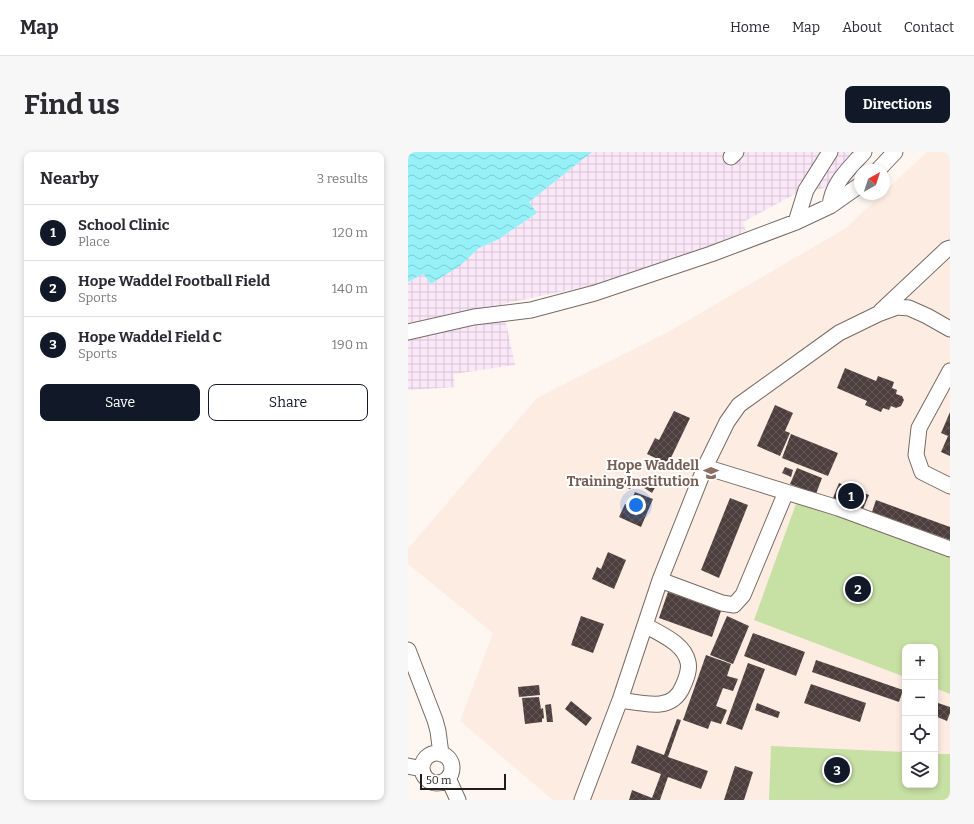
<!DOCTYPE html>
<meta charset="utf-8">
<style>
:root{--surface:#fff;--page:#f7f7f7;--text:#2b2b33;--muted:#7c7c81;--line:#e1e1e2;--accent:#111827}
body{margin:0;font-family:Bitter,serif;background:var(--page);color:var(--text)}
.controls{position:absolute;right:12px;bottom:12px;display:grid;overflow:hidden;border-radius:8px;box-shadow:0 2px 6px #0003}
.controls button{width:36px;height:36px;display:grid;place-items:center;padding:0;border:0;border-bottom:1px solid var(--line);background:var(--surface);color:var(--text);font:20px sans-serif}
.compass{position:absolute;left:446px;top:12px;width:36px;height:36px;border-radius:50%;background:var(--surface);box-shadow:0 2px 6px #0003;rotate:39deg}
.scale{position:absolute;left:12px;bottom:10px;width:86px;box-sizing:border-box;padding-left:4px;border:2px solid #221d1a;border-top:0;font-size:11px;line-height:14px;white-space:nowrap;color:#221d1a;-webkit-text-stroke:3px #fff;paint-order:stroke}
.you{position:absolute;left:228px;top:353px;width:14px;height:14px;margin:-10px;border:3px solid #fff;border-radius:50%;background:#1a73e8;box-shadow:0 0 0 6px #1a73e833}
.badge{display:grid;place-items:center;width:26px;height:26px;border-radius:50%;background:var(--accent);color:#fff;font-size:13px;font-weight:700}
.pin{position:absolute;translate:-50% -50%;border:2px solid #fff;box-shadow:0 1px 4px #0006}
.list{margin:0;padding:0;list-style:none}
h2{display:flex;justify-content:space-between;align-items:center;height:52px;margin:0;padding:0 16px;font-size:17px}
h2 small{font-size:13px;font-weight:400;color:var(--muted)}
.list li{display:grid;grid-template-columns:26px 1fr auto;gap:12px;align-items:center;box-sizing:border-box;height:56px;padding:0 16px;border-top:1px solid var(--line)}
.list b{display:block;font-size:15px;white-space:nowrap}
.list p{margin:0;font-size:13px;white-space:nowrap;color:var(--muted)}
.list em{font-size:13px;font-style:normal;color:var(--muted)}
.actions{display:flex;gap:8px;padding:12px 16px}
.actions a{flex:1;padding:9px 0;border:1px solid var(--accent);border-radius:8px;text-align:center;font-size:14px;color:var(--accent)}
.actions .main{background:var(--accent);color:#fff}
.icon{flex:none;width:22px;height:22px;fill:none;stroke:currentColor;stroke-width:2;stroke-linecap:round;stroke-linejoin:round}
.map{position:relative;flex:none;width:542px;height:648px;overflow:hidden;border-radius:8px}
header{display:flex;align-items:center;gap:24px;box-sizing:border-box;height:56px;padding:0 20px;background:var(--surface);border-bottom:1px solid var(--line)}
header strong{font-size:19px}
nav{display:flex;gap:22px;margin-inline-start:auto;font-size:14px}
.intro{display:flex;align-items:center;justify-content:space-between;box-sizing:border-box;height:96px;padding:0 24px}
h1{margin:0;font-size:28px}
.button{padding:10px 18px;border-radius:8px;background:var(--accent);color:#fff;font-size:14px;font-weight:700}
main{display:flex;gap:24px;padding:0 24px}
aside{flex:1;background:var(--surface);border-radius:8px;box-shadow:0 2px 6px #0003}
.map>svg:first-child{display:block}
.industrial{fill:url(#industrial-grid)}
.built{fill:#fdece2;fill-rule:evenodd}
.pitch{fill:#c7e0a4}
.water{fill:url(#water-waves)}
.building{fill:url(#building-cross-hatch)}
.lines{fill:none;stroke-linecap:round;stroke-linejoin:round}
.minor-casing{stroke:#776b63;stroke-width:17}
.minor{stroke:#fff;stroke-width:15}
.labels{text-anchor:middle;stroke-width:4;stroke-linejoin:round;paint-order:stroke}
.education-label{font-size:14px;font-weight:bold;fill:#785e54;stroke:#fff;text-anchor:end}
</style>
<header>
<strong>Map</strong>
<nav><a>Home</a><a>Map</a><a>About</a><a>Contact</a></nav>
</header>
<div class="intro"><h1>Find us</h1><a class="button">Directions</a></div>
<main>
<aside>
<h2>Nearby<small>3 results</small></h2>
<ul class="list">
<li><span class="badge">1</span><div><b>School Clinic</b><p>Place</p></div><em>120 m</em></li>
<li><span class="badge">2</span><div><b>Hope Waddel Football Field</b><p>Sports</p></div><em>140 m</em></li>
<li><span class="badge">3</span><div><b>Hope Waddel Field C</b><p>Sports</p></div><em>190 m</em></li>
</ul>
<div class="actions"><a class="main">Save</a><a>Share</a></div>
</aside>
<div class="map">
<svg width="542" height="648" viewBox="0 0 542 648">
<defs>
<pattern id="industrial-grid" width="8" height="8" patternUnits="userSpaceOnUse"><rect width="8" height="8" fill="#fae7f8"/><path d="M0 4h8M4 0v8" fill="none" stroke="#d6c6d4"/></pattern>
<pattern id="water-waves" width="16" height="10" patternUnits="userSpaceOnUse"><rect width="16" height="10" fill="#95f0f7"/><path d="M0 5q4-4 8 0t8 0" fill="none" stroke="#80cdd3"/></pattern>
<pattern id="building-cross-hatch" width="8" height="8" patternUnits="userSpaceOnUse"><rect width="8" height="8" fill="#4d3f3e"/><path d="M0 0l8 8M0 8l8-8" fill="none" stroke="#635857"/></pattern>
</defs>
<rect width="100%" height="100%" fill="#fef6f1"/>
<path class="industrial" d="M184,0H448L420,35L385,43L335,70L338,79L283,102L185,133L94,152L107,213L45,222L47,235L0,238V130L15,122L23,132L53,113L71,96L91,87L109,75L129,61L121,50Z"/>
<path class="built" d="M519,0H542V648H145L52,569L85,481L0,412V397L129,246L262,179L438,76L474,42H476V40ZM497,495H527V633H497Z"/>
<path class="pitch" d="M389,349L542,406V542L527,536V495H497V525L346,468Z
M363,594L497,600V633H527V602H542V648H361Z"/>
<path class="water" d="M0,0H184L121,50L129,61L91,87L71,96L53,113L23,132L15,122L0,130Z"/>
<path class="building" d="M437,216L468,229L470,224L486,230L484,236L489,238L488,242L494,244L496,248L493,254L488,256L483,254L481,258L475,256L473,260L457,253L459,249L429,236Z
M367,253L385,261L377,279L382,281L372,304L349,294Z
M266,259L282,266L260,312L239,302L247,286L251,288Z
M542,260V304L533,300L540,284L533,281Z
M383,282L430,301L420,324L374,306Z
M377,315L385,318L383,325L374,321Z
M389,316L414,326L408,342L382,332Z
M237,324L249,332L244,341L232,333Z
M216,327L225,331L222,337L213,333Z
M431,331L461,343L455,357L425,346Z
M227,340L245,347L233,375L211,365L217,352L221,354Z
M322,346L340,353L311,426L293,418Z
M468,348L542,375V388L464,360Z
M200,400L218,408L206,437L184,427L189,415L193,417Z
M260,440L313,459L304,485L251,466Z
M173,464L196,472L185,501L163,493Z
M319,464L341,474L325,512L302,503Z
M345,481L397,500L388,524L336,504Z
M298,503L323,512L319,524L330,527L325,539L315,536L308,554L319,558L313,572L303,569L300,577L275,568Z
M408,508L495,538L491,550L404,520Z
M340,511L357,517L334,578L318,572Z
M403,532L458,551L452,570L396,551Z
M131,533L132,543L111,545L110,535Z
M131,545L133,557L135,556L136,566L134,567V570L117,572L114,546Z
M163,549L184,566L178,574L157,557Z
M527,550L542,555V561L539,569L527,564Z
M349,551L372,560L370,566L347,558Z
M143,552L145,570H139L137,553Z
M269,567L273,568L260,605L300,619L293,637L260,625L252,648H221L224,638L244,646L253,622L223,611L229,593L256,603Z
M327,614L345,620L336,648H316Z"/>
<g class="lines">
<defs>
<path id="minor" d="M323,5L328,0
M470,18L487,0
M422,54C424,31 441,17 456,0
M388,70L398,38L422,0
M473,159L539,97L542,96
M0,180L66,165L123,158L187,141L303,102L388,70L422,54L452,33
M542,219L511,276L508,303L514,320L542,334
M297,315L430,356L542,397
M252,428L314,451L326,453L335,443L378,340
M0,498L27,568L30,579L33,602
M212,548C225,550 239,553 252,552C263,551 271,544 275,534C278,527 282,518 280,510C276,491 252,482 237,473
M14 616a15 15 0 1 1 30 0a15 15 0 1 1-30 0Z
M0,614L14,617
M40,626L50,648
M174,648L212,548L252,428L297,315L319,270L331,253L431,181L470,162L489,155L501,156L519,164L542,177"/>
</defs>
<use href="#minor" class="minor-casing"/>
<use href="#minor" class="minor"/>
</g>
<defs>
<symbol id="university-bare" viewBox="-9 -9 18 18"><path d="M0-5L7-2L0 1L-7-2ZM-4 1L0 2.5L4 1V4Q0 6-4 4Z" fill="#8d6e63" stroke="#fff" stroke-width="2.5" paint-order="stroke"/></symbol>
</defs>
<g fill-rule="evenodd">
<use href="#university-bare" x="292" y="310" width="22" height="22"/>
</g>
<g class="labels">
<g class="education-label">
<text x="291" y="318">Hope Waddell<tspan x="291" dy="16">Training Institution</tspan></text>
</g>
</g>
</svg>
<div class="controls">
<button>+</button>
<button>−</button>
<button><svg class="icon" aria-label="locate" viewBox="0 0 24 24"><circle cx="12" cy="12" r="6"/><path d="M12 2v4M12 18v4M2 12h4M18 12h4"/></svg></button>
<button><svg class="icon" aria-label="layers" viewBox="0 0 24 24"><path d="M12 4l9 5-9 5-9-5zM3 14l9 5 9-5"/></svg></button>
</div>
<svg class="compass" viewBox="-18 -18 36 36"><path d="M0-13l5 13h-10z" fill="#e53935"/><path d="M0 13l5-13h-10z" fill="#7c7c81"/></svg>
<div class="scale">50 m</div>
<div class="you"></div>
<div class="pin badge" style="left:443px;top:344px">1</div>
<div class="pin badge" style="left:450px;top:437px">2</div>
<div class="pin badge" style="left:429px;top:618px">3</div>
</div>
</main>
